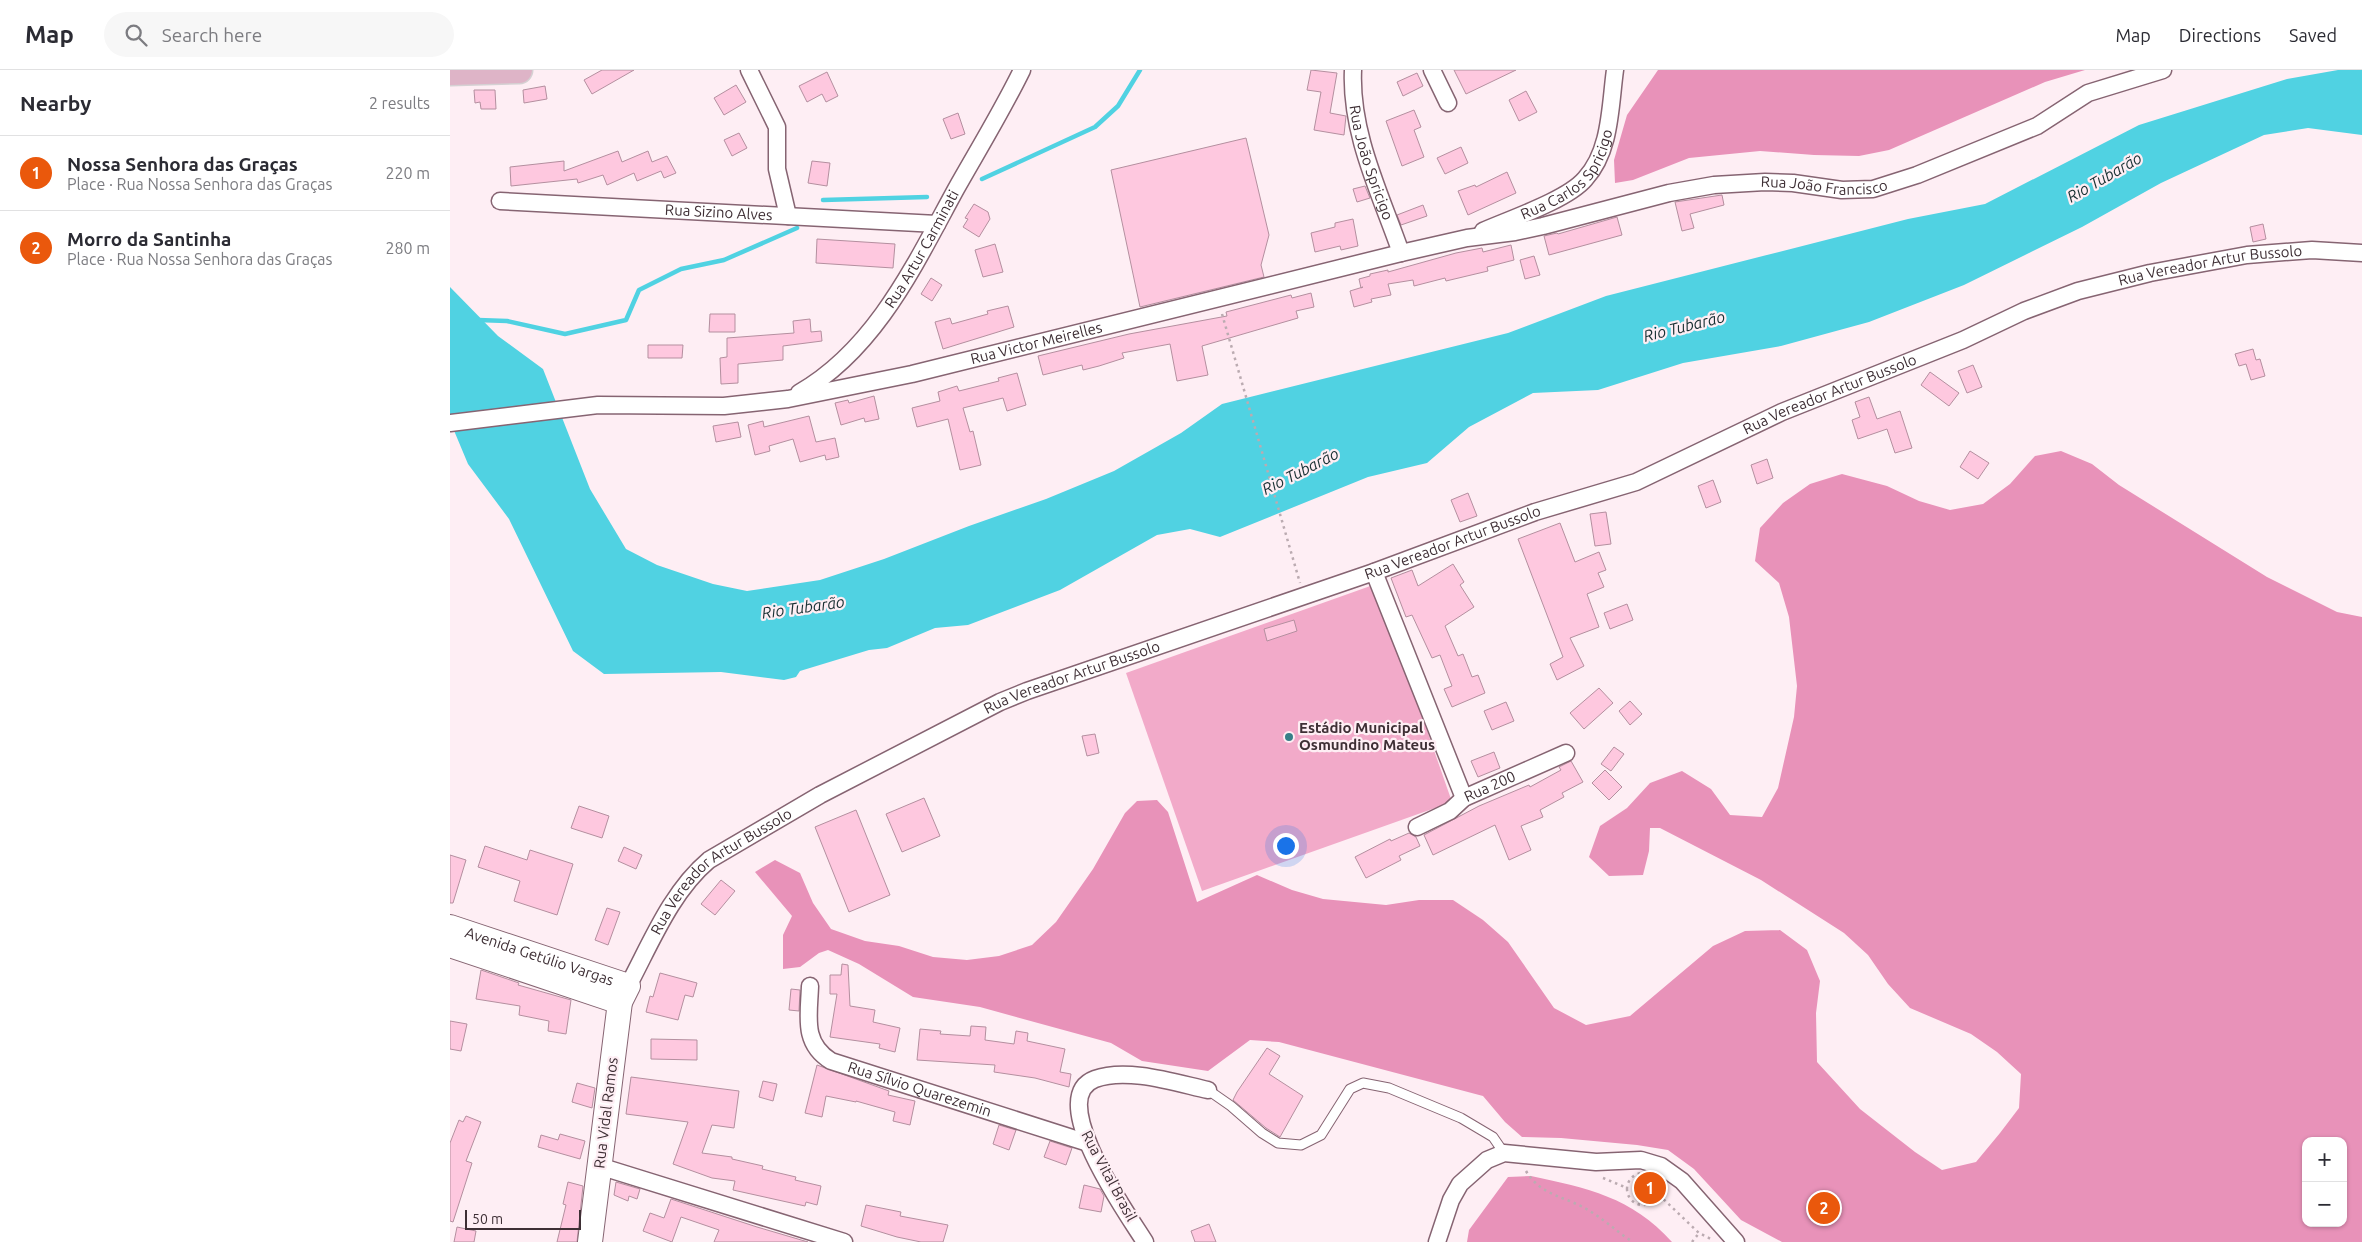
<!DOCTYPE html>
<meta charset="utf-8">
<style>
:root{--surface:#fff;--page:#f7f7f7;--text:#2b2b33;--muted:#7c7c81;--line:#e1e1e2;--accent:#ea580c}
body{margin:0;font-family:Ubuntu,sans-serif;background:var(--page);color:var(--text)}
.controls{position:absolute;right:15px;bottom:15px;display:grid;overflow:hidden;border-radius:10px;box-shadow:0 1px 4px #0004}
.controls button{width:45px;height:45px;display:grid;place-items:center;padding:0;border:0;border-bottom:1px solid var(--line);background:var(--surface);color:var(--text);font:25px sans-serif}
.scale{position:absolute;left:15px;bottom:12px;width:116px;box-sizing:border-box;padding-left:5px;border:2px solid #3e2f35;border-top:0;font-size:14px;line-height:18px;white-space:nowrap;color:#3e2f35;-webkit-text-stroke:4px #feeef4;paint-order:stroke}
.you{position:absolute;left:835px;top:775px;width:18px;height:18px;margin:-12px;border:4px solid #fff;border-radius:50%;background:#1a73e8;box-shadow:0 0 0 8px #1a73e833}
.badge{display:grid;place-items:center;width:32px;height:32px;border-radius:50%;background:var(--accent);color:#fff;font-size:16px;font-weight:700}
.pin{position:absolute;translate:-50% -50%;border:2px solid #fff;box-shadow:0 1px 5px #0006}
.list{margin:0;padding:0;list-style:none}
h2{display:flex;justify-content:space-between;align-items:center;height:65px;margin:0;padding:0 20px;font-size:21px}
h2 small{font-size:16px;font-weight:400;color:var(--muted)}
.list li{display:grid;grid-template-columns:32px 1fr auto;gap:15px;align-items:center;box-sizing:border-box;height:75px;padding:0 20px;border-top:1px solid var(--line)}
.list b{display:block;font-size:19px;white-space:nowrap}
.list p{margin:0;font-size:16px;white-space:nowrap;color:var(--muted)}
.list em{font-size:16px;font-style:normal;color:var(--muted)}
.icon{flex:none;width:28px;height:28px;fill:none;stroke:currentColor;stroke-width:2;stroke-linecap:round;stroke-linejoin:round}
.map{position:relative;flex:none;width:1912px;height:1172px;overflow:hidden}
header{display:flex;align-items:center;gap:30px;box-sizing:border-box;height:70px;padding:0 25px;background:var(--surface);border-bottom:1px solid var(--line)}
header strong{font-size:24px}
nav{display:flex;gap:28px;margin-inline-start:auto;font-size:18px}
.search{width:350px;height:45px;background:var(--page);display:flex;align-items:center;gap:12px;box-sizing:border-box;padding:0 18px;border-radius:28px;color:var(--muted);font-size:19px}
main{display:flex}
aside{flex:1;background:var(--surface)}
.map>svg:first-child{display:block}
.green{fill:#f2aac9}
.forest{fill:#e892b9;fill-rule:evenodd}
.water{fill:#50d2e2}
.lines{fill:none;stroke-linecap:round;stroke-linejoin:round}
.stream{stroke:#50d2e2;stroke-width:4.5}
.building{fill:#fec8df;stroke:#b48f9f}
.lane-casing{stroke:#866472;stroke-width:11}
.street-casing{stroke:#866472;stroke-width:19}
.secondary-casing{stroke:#866472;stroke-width:26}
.primary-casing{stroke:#d5d1d3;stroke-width:29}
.path{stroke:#bbabb1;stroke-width:2.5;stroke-dasharray:2.5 4;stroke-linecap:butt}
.lane{stroke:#fff;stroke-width:9}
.street{stroke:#fff;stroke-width:16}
.secondary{stroke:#fff;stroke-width:24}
.primary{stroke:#deb4c7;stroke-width:26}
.poi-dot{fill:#377f88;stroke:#feeef4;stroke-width:2}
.labels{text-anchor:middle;stroke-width:4.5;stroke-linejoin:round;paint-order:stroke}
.street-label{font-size:15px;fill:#3e2f35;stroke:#feeef4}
.poi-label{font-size:15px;font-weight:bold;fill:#3e2f35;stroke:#feeef4;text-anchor:start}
.water-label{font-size:16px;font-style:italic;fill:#193033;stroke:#feeef4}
</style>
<header>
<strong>Map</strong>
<div class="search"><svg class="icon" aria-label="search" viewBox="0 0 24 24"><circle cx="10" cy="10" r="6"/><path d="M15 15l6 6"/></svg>Search here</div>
<nav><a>Map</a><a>Directions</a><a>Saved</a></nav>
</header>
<main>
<aside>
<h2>Nearby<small>2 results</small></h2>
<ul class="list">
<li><span class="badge">1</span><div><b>Nossa Senhora das Graças</b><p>Place · Rua Nossa Senhora das Graças</p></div><em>220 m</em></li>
<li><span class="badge">2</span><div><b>Morro da Santinha</b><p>Place · Rua Nossa Senhora das Graças</p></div><em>280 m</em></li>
</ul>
</aside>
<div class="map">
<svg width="1912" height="1172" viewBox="0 0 1912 1172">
<rect width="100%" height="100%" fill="#feeef4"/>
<path class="green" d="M926,514L1002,732L752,821L676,603Z"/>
<path class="forest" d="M1208,0H1635L1595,12L1439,80L1409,86L1364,85L1310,81L1239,88L1183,110L1165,113L1164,90L1177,45Z
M1611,381L1642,394L1669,415L1817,507L1887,542L1912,547V1172H1332L1291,1150L1244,1099L1218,1080L1187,1075L1111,1068L1072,1067L1055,1052L1033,1026L829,972L800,970L758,1001L692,991L661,973L530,937L463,927L409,894L378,880L369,883L350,897L333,899V865L342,846L305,802L325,790L350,803L363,833L381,859L415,871L449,876L483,887L517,890L549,886L582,875L606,852L643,799L675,743L687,731L707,730L718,742L747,832L807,805L842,820L873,829L936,835L969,830H1003L1033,850L1058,872L1104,938L1136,955L1180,946L1263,876L1295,861L1330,860L1357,880L1370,911L1366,943L1367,992L1410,1039L1465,1082L1492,1100L1526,1092L1550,1063L1569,1038L1571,1004L1547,982L1521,964L1460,938L1438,914L1418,885L1394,863L1311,810L1210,758H1200L1199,781L1193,805L1159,806L1139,787L1150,756L1177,738L1200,713L1232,701L1261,719L1280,745L1312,747L1328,718L1344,647L1347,616L1339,547L1329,513L1305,491L1310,458L1333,433L1360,414L1392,404L1437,416L1469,431L1500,440L1533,434L1560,414L1585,386ZM1856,1071H1893V1153H1856Z
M1081,1106C1137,1118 1182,1127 1222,1172H1017L1019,1160L1058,1107Z"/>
<path class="water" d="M1888,0H1912V65L1858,58L1814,65L1711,113L1632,157L1514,215L1419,252L1331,276L1233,293L1148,320L1083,323L1019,357L977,393L918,407L770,467L740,459L707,465L610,520L518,555L485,558L437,578L419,580L350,601L346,607L334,610L271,602L154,604L123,581L59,449L18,394L0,351V217L48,266L93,299L140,419L176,479L207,495L263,514L297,521L370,510L434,489L519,456L596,429L664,401L731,363L772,334L1058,263L1156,226L1458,149L1535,134L1689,55L1837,9Z"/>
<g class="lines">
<path class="stream" d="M532,109L645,57L668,36L690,0
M373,130L477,127
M28,250L57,251L115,264L176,250L189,220L231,199L274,190L347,158"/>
</g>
<path class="building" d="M152,0H184L142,24L134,10Z
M861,0L887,3L880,43L896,46L894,65L864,60L871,22L857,20Z
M1004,0H1066L1016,24Z
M377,2L388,26L376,32L372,24L357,32L349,16Z
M967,3L973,16L953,26L947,12Z
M286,15L296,32L274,45L264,28Z
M95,16L97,29L74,33L73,20Z
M24,20H45L46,39H31L30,32L25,33Z
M1076,21L1087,42L1069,51L1059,30Z
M964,40L971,57L964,60L974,87L952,96L936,51Z
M508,43L515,64L501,69L493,49Z
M289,63L297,78L282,86L274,70Z
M796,68L819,165L811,195L814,207L690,237L661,100Z
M1011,77L1018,93L995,104L987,88Z
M168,81L172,92L198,81L202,92L217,86L226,103L214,108L211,101L187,111L184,103L157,115L153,105L128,113L127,109L61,116L60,97L114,91V101Z
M362,91L380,93L377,116L358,113Z
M1057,102L1066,123L1018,145L1008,121L1025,115L1026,117Z
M915,116L920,128L907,132L903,119Z
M1272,125L1274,135L1240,144L1244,158L1232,161L1225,132Z
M524,134L538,142L540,149L529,167L513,157L518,149L515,148Z
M973,135L977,146L951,155L947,145Z
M1167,147L1172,165L1099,185L1094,166L1107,163L1108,164Z
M903,149L908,176L891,180L890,176L865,182L861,163L885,157V153Z
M1813,154L1816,169L1803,172L1800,157Z
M367,169L445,174L443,198L366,193Z
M545,174L553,202L533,207L525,180Z
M1061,175L1064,190L1037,197L1038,201L996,211L995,208L964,216L963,210L938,214L941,225L921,229L922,232L904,237L900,221L913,217L911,218L909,209L920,206V204L938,200V202L1006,183L1032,178L1033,182Z
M1084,186L1090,205L1075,209L1070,190Z
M481,208L492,215L482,231L471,224Z
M861,223L864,237L846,241L848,248L752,276L758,305L727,311L720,274L672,283L674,288L649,296L633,300L632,295L593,305L588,286L679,264L777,246L776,242L841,225L842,228Z
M558,236L564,257L493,279L485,252L500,248L502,254L538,244L537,241Z
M260,244H285V262H259Z
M360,249L361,262L371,261L372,271L333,276V290L288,294V313L271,314L270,288L277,287V268L344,263L343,251Z
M198,275H233L232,288H198Z
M1803,279L1806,290L1810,289L1815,306L1801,310L1796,294L1789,296L1785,284Z
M1523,295L1532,317L1517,323L1508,301Z
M1480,302L1509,323L1499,336L1471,315Z
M567,303L576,335L557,341L553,328L513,338L520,362L523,361L531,395L510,400L498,349L467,357L462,338L490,331L488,322L507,316L509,321L549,311L548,308Z
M424,326L429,349L415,352L414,348L391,355L385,333L398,330L399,333Z
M1419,327L1427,349L1450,341L1462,378L1445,383L1437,359L1408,369L1402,350L1410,347L1405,332Z
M359,346L366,372L385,368L389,387L376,390L375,385L350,392L343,369L319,376L320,381L305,385L298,355L313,351L314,357Z
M288,352L291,367L266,372L263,356Z
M1520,381L1539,393L1528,409L1510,397Z
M1317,389L1323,408L1307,414L1301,395Z
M1263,410L1271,432L1256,438L1248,416Z
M1018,423L1027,446L1010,452L1001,430Z
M1156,442L1161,474L1145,476L1140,444Z
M1110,453L1125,492L1149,482L1156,500L1148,503L1154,517L1137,524L1149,557L1120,568L1134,596L1107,610L1100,594L1113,587L1068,469Z
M1003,494L1014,512L1010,515L1024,537L995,556L1008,586L1013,584L1022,607L1028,605L1035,623L1002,637L994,619L1002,616L990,585L982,588L962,545L956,547L941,508L962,500L968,516Z
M1177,534L1183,550L1160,559L1154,543Z
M844,550L847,561L817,571L814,559Z
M1149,618L1163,633L1134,659L1120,643Z
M1180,631L1192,644L1180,655L1169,641Z
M1056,632L1064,651L1042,660L1034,641Z
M645,664L649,683L637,686L632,666Z
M1164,677L1174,684L1161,701L1151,694Z
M1044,682L1050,698L1028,707L1021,691Z
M1121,691L1133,712L1112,723L1114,727L1090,740L1093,747L1071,756L1081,780L1059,790L1045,755L983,785L974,765L1029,736L1079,715L1080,717L1111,700L1109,697Z
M1155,700L1172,717L1159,730L1142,713Z
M474,728L490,766L452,782L436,744Z
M129,736L159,746L152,768L121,758Z
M406,740L440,825L399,842L365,757Z
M959,763L966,767L970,776L949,786L951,790L916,808L905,787L940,769L941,771Z
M35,776L77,790L80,780L123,794L107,845L64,831L70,811L28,797Z
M174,777L192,785L186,799L168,791Z
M0,785L16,790L3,833H0Z
M271,810L285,821L265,845L251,834Z
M157,838L170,842L158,875L145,870Z
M392,894L398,895L400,936L425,940L423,952L450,958L445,982L429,978L430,974L380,967L387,924H380V905H391Z
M31,900L69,913L68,915L121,930L116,964L98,961L99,951L69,945L70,936L26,929Z
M210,903L247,913L243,927L235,925L228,950L196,942L200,926L203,927Z
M341,919L350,920L349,941L339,940Z
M0,951L17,954L11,981L0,979Z
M521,956L536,957L535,970L564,974L566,961L578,963L577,971L615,979L610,1002L621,1004L619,1017L585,1008L544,1002L545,995L467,990L470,959L491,961L490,964L520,966Z
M201,969L247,970V990L201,989Z
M817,978L830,986L819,1004L853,1026L830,1067L816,1058L783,1030L787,1022Z
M367,995L439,1021L438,1025L465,1031L460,1055L443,1051L445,1042L406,1031V1032L376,1026L372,1047L355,1043Z
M181,1007L289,1021L284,1058L262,1055L252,1083L282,1087V1089L313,1096L312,1099L346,1107L345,1110L371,1116L367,1135L356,1132L355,1136L283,1120L285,1111L262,1108L223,1094L238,1052L176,1044Z
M313,1011L327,1014L323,1031L309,1027Z
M127,1013L145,1018L142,1038L122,1032Z
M16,1046L31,1052L16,1091L22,1093L3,1152L0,1151V1073L9,1050L13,1052Z
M549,1055L566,1060L559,1080L543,1074Z
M110,1064L135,1071L130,1089L88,1077L91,1065L108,1070Z
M600,1071L622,1078L616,1095L594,1087Z
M118,1112L133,1116L127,1172H107L116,1135L113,1134Z
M166,1112L190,1119L187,1129L179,1126L178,1131L164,1125Z
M634,1115L650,1119L654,1126L651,1142L629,1138Z
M221,1129L307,1157L358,1172H264L269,1160L231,1147L222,1172L193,1161L200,1143L214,1148Z
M416,1135L451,1142L450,1146L498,1155L493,1172H471L447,1167L411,1156Z
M759,1154L766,1172H745L741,1161Z
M7,1157L26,1161L24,1172H4Z"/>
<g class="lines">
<defs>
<path id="lane" d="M758,1020L781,1036L812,1063L828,1073L851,1075L871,1065L900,1019L913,1013L939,1018L1011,1048L1043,1067L1054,1083"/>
<g id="street">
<path d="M299,0L327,57V99L338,146"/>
<path id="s1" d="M903,0C900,64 931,125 951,183"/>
<path d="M982,0L998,33"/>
<path id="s2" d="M50,131L487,154"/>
<path id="s3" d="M1033,161C1060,149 1117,130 1135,109C1161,81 1160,36 1165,0"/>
<path id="s4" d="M349,323C426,279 465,194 506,119C528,80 552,41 572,0"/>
<path id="s5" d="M0,353L148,335L274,336L338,329L462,304L951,183L1017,168L1065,162L1093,156L1219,123L1264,115L1315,112L1343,113L1392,120L1423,119L1467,105L1587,56L1638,23L1713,0"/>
<path d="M924,502L1014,728"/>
<path id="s6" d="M967,757L1000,741L1014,728L1116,683"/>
<path id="s7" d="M178,916C201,873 221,822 259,790L370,725L550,632L577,621L924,502L1085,442L1186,412L1332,342L1513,270L1574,241L1628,221L1700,203L1797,185L1862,180L1912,183"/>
<path id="s8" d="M360,916C359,946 352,973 381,991L638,1073"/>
<path d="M149,1096L394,1172"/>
<path d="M695,1172C679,1146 594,1028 645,1009C677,997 726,1013 758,1020"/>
<path d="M987,1172L1001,1130L1010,1114L1037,1090L1054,1083L1146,1092L1191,1090L1211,1096L1232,1111L1286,1172"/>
</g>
<g id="secondary">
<path id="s9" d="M0,857L178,916L170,932L140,1172"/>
<path d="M0,875L170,932"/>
</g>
<path id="primary" d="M0,2L69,0"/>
</defs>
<use href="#lane" class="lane-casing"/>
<use href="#street" class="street-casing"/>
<use href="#secondary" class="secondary-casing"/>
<use href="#primary" class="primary-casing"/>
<path class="path" d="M772,244L850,513
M1076,1101C1091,1126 1115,1126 1138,1140C1154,1149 1167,1162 1183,1172
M1177 1119a16 16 0 1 1 32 0a16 16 0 1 1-32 0Z
M1153,1108L1177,1118
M1209,1125L1249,1163L1263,1170
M1242,1172L1249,1163"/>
<use href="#lane" class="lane"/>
<use href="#street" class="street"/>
<use href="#secondary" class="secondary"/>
<use href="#primary" class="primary"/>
</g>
<circle class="poi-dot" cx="839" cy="667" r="5"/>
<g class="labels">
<g class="street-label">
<text dy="5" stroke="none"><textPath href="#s1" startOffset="95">Rua João Spricigo</textPath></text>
<text dy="5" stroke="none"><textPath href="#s3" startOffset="106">Rua Carlos Spricigo</textPath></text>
<text dy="5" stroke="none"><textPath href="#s5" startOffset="1401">Rua João Francisco</textPath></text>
<text dy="5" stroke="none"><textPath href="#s2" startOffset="219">Rua Sizino Alves</textPath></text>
<text dy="5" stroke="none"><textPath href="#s4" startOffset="192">Rua Artur Carminati</textPath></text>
<text dy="5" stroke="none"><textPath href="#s7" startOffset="1772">Rua Vereador Artur Bussolo</textPath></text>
<text dy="5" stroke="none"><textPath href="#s5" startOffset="594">Rua Victor Meirelles</textPath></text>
<text dy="5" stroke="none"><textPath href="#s7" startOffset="1368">Rua Vereador Artur Bussolo</textPath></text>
<text dy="5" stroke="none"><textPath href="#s7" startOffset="962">Rua Vereador Artur Bussolo</textPath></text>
<text dy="5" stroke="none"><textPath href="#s7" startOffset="558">Rua Vereador Artur Bussolo</textPath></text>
<text dy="5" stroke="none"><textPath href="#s6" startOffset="84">Rua 200</textPath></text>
<text dy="5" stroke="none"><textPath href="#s7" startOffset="152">Rua Vereador Artur Bussolo</textPath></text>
<text dy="5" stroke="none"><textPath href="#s9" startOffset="94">Avenida Getúlio Vargas</textPath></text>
<text dy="5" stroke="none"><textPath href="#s8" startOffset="176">Rua Sílvio Quarezemin</textPath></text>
<text transform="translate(156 1043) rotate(-83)" y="5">Rua Vidal Ramos</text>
<text transform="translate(659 1106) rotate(62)" y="5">Rua Vital Brasil</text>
</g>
<g class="poi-label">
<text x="849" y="663">Estádio Municipal<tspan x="849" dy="17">Osmundino Mateus</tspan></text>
</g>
<g class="water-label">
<text transform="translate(1654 107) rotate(-30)" y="6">Rio Tubarão</text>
<text transform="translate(1234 256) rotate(-14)" y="6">Rio Tubarão</text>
<text transform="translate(850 401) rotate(-27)" y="6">Rio Tubarão</text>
<text transform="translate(353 537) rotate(-8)" y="6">Rio Tubarão</text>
</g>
</g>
</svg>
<div class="controls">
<button>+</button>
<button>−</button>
</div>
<div class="scale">50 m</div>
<div class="you"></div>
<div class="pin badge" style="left:1200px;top:1118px">1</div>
<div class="pin badge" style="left:1374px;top:1138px">2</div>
</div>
</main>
